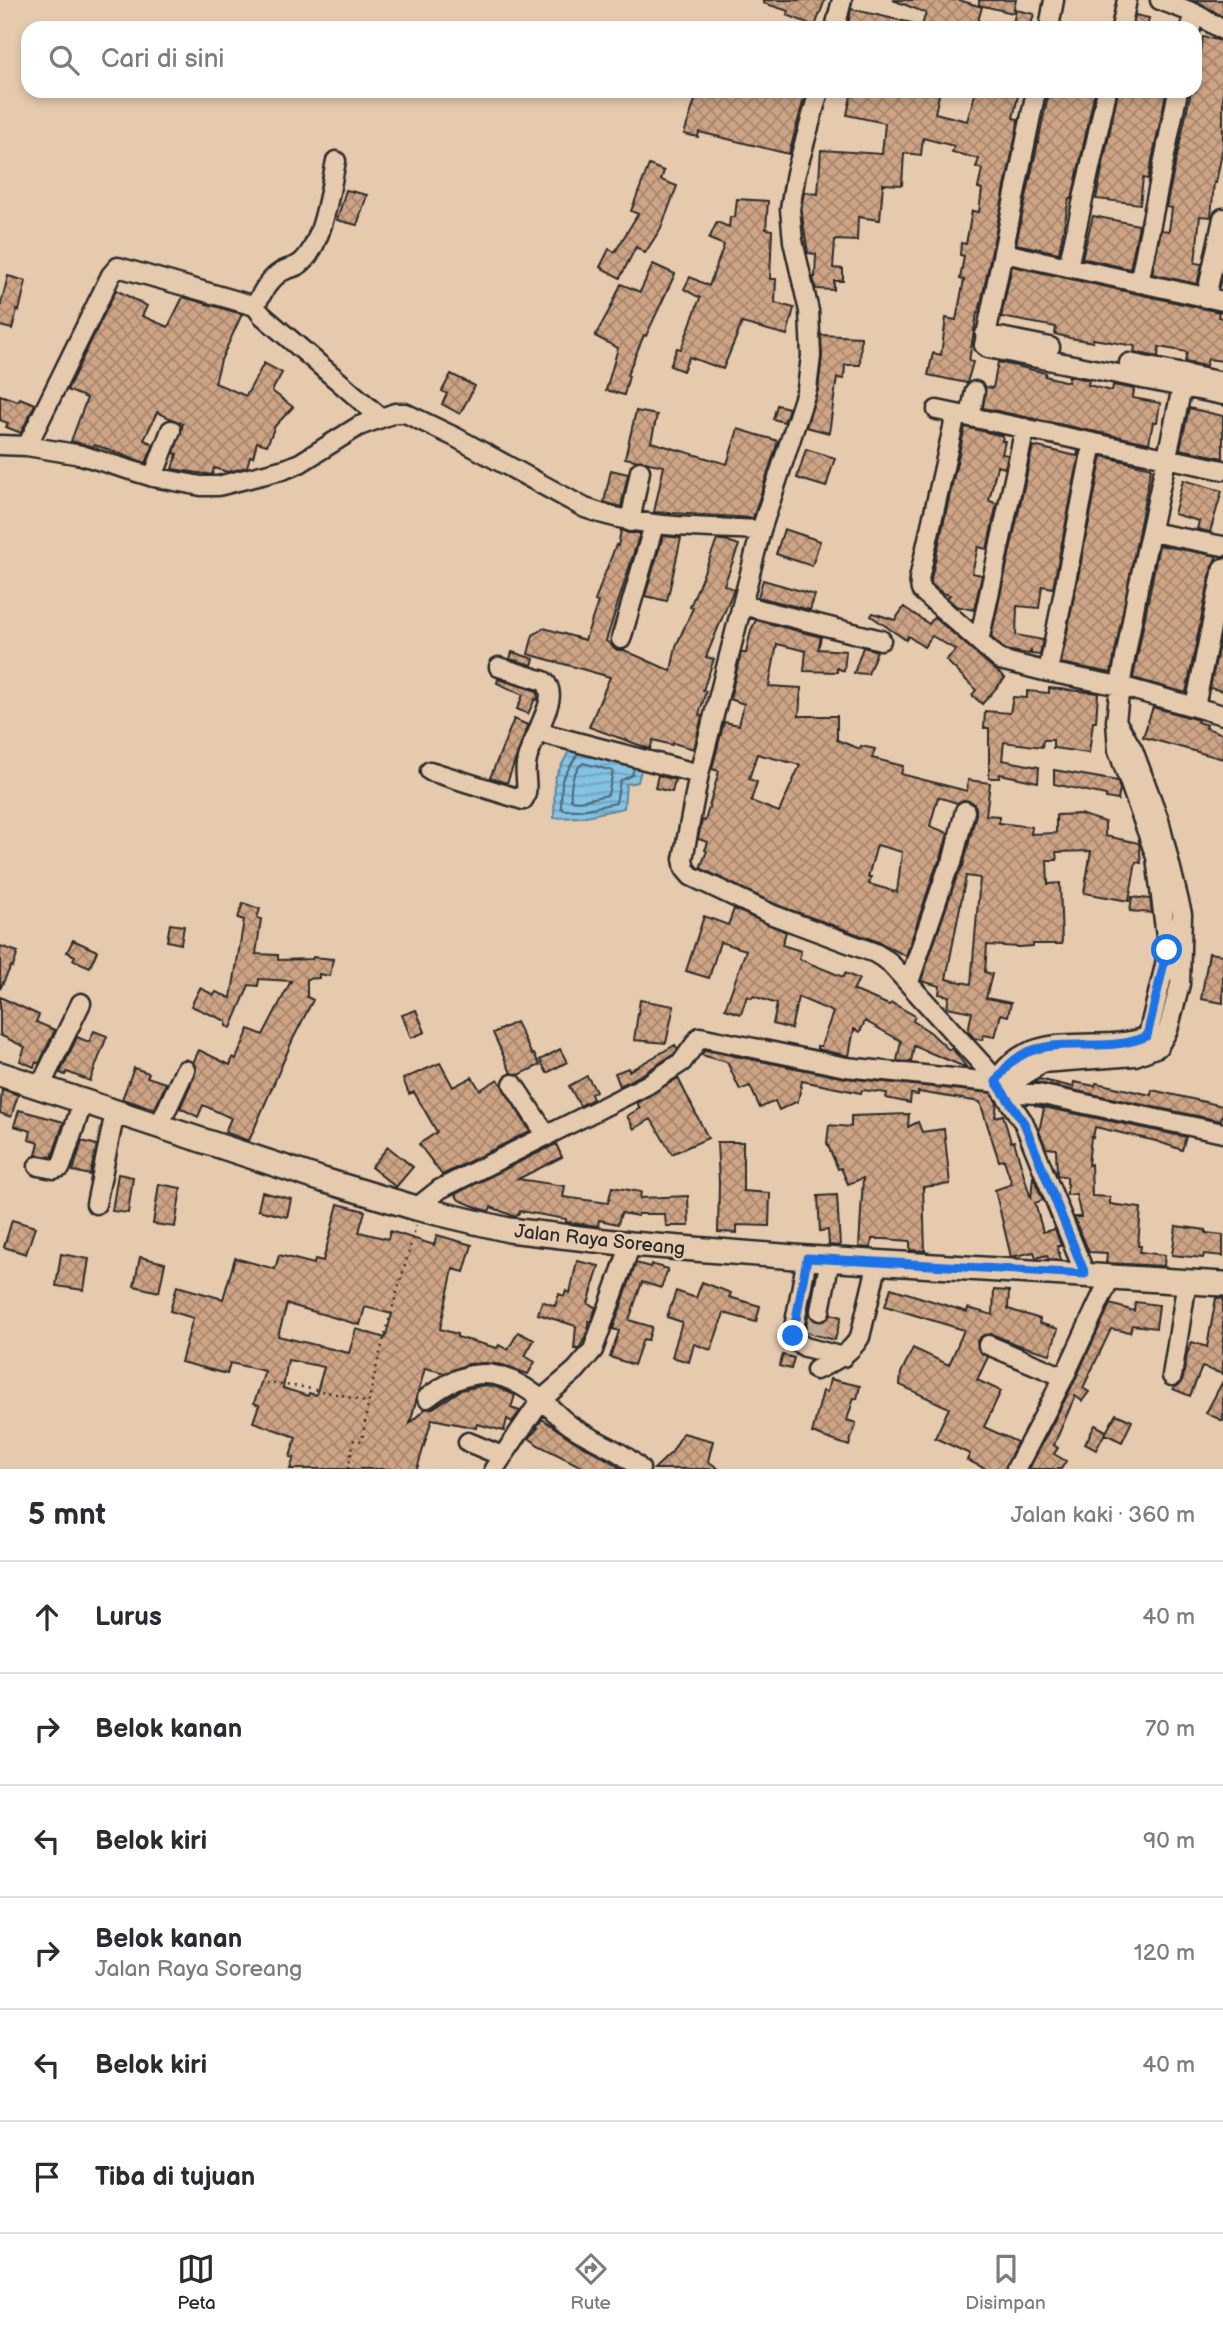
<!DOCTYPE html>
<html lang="id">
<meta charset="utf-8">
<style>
:root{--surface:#fff;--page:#f7f7f7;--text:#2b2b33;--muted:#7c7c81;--line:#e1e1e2;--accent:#2b2b2b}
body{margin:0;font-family:"Balsamiq Sans",sans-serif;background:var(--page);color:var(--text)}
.stop{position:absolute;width:21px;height:21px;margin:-16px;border:5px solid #1a73e8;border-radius:50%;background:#fff}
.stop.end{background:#1a73e8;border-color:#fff;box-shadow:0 2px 7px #0008}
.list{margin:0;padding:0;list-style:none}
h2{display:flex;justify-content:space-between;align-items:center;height:91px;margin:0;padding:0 28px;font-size:30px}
h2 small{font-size:23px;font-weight:400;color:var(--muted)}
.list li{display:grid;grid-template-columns:46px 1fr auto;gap:21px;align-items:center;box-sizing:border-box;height:112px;padding:0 28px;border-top:2px solid var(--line)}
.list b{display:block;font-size:26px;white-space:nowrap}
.list p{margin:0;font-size:23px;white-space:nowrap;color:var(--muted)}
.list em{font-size:23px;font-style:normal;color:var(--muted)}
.icon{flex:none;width:38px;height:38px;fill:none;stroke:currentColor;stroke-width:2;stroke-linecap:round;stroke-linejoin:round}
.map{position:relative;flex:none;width:1223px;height:1469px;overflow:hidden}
.search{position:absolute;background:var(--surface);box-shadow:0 4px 10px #0003;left:21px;right:21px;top:21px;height:77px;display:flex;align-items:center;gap:18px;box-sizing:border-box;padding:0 24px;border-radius:21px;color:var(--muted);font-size:26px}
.sheet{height:763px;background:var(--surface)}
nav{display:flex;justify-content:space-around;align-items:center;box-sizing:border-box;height:98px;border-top:2px solid var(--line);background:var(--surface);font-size:19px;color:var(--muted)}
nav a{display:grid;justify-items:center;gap:4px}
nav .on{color:var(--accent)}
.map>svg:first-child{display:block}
.water{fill:url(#water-rules);stroke:#61869b;stroke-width:2}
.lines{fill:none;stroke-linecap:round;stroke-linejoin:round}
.shore{stroke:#4f6875;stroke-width:2}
.building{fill:url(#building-cross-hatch);stroke:#2b2b2b;stroke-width:2;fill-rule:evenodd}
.minor-tunnel{stroke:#c1aa93;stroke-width:18;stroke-dasharray:18 9;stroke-linecap:butt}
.minor-casing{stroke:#2b2b2b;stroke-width:23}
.major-casing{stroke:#2b2b2b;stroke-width:28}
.path{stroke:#2b2b2b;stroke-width:2.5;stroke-dasharray:2 5;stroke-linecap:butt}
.minor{stroke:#e6caad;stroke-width:18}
.major{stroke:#e6caad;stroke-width:23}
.route{stroke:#1a73e8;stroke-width:9}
.labels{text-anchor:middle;stroke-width:5;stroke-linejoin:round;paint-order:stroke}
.street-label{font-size:19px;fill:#2b2b2b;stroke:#e6caad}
</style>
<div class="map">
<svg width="1223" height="1469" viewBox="0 0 1223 1469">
<defs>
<pattern id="water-rules" width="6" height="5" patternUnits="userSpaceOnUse" patternTransform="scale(1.75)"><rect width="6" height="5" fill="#85c3e5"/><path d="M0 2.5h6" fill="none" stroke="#6d9fba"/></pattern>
<pattern id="building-cross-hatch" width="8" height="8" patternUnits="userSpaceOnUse" patternTransform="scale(1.75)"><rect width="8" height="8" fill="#cea485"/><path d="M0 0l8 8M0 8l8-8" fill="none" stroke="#a7866d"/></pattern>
</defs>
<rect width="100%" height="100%" fill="#e6caad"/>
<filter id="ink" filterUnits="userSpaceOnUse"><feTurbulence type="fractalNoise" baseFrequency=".0143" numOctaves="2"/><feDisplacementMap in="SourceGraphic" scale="14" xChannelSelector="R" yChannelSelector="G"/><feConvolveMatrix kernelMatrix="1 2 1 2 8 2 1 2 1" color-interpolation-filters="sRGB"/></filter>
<g filter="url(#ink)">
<path class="water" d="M572,745L643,762L638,782L626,784L624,808L581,817L554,818L555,778Z"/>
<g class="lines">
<path class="shore" d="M578,753L562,780L561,807L564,810H581L616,803L620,781L632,775L634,768
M583,763L613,771L608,795L579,801L571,800C570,787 572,772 583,763Z"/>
</g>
<path class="building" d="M763,0H825L815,26L787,15L789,11L763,3Z
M893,0H959L982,7L976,28H921L926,13Z
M979,0H1016L1013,13L979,5Z
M1192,0H1223V17L1200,3Z
M851,9L912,23V28H861L848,25Z
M1016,10L1034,14L1030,28H1012Z
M1135,15L1149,18L1147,28H1133Z
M1203,37L1223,41V147L1216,183L1214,182L1211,217L1200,216L1195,263L1202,264L1197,284L1152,274L1161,230L1169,231L1172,208L1166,207L1191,91H1195V73Z
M698,91H806L789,154L699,132L698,137L684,134Z
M852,91H940L935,113L967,121L976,91H995L1018,96L1013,118L1018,119L1017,129L979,313H977L969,361L973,362L967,383L928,375L933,353L941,355L946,318L956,320L964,280L960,279L964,256L960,255L961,243L966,244L972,211L979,212L982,189L978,188L982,169L976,167L979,159L952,152L954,146L923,138L921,155L904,153L902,185L883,184L880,220L858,217L857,241L835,240L833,268L843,269V281H834V290L816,289L813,277H815L816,254L808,253L801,209L804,192L818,194L821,150L882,154L885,123L847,115Z
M1049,91H1095L1072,199H1069L1059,253L1016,244Z
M1118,91L1166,94L1148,179L1143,178L1140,204L1096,199Z
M649,165L664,171L661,180L677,186L661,228L645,253L636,247L620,278L600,267L609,249L615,252L638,214L631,211Z
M346,190L367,195L357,225L337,220Z
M737,199L768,201L766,229L772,230L770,279H776L775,303L794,308L787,335L742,323L723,369L689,357L683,371L670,366L677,348L681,349L700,298L684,289L690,277L709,286L724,245L709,239L717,222L729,227L730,217H735Z
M1093,216L1139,225L1130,269L1082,258Z
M653,264L675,274L646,336L644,335L627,375L629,376L624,395L606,390L618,348L595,336L611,307L621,284L640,292Z
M1012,266L1219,312L1218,317L1223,318V361L1208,359L1206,366L1185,362L1187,352L1159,347L1158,357L1134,352L1135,346L1093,339V342L1070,338L1055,334L1056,327L1001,317Z
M8,276L26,281L19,311L17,310L12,329L0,326V308Z
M116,290L147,306L142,316L168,327L183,297L242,314L221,360L215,383L246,396L264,363L282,373L272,391L293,407L275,426L267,445L257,442L253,457L250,456L247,467L228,472L214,468L212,475L172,469L177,454L174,453L183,424L157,412L144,440L154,444L146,463L95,445L94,447L71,441L87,398L67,390Z
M821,335L861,337L860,365H845L844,379L837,378L829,433L806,427L818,390L822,357Z
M998,362L1046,373L1045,376L1068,382L1069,376L1089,380L1088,385L1112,391L1113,385L1134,389L1133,398L1160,403L1157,422H1153L1149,443L983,408L985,387L993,388Z
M451,374L475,386L460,414L442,404L447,394L442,391Z
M0,395L18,401L20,398L35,404L21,433L6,427L8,423L0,420Z
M777,405L789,408L784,422L773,419Z
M1189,408L1223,416V458L1180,449Z
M636,411L657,415L651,442L727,464L738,429L778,441L753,518L654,512L664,466L625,458Z
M965,427L1003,436L1002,441H1005L1002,454L1008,455L1005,468L997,466L989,501L997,503L987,549L978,547L972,573L982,575L974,610L956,606L947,598L950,595L942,593L931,584V579Z
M1033,446L1077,456L1078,451L1080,452L1053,588L1042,586L1039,608L1017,606L1016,635L1043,640L1040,655L1031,654V651L1029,654L1005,650L991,637Z
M806,449L835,458L826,487L797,478Z
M1102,456L1151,468L1111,673L1061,663Z
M611,470L628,474L621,507L604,502Z
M1183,480L1222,491L1210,532L1197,529L1199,521L1174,514Z
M784,529L820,541L812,566L776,554Z
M621,530L628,533H640L606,641L617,650H624L671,671L676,646L693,608L690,607L717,540H725L739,545L724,585L734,589L706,657L714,659L703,690L706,691L699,715L702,716L694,749L673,743L672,745L653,740L650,749L589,727L610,677L528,654L533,635L544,628L585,640L598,602L595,601L602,581L616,545L618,546Z
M663,536L681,538L667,601L645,596Z
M1159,545L1217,556L1212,566L1186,693L1133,678Z
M763,580L815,595L810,610L758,597Z
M904,607L929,624L934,617L1005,678L982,704L972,695L976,690L946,660L956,650L932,636L924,647L908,636L906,640L871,616L873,613L895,620Z
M756,620L821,637L818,649L846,651L844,671L837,668V672L804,671L806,651L777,644L769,686L801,688L799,716H837V740L860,749L861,746L875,749L872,758L903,766L901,774L967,791L968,780L990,783L986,815L999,816V823L1032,827L1031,834L1056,833V815L1080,814L1105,822V836L1139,843L1141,863L1136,862L1129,901L1084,893L1091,851L1056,852L1057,860H1047L1048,884L1060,883L1062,944H1033V946L1019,947L987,945L985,972L992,974L986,998L1011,1003L1008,1016L1001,1014L995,1037L984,1035L982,1040L974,1038L968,1031L972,1012L947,1007L949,996L939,994L940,986L921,981L957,876L963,866L976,814V807L972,802L963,800L957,803L938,797L930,826L948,833L941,858L936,867L906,956L879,942L777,905L700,868L707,851L705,850L708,842L698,839L702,820L705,821L719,771L712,769L724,722L739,725L744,704L730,699L741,653H746L751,630ZM757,754L800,765L779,812L751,801L757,782L749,779ZM877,845L902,852L897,892L869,884L871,877H868ZM966,876L980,878L971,984L946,979Z
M1223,626V691L1210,688Z
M863,647L877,651L868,674L854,673Z
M512,652L534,659L532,665L510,659Z
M498,679L537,691L538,700L535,699L528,714L517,709L523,695L497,683Z
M1049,688L1098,693L1096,722H1093L1089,753L1053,748V740H1043L1042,747L1004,742L1002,760L1039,767L1038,782L1000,774L999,778H989V728H984L985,711L1010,713L1013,697L1027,698V691L1049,693Z
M1153,707L1198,720L1197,722L1207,725L1206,728L1223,734V759L1143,737Z
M514,719L528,725L507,783L490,778Z
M1054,770L1117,781L1120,789L1118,800L1106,798V795L1054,784Z
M658,775L675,780L672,792L655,788Z
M1132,897L1150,899L1152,913L1130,911Z
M243,903L260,909L257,918L261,919L256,954L278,955V960L312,959L313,957L333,959L330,976L319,974V978L307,979V997L313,1000L293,1039L249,1141L225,1132L231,1118L203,1105L198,1117L180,1108L195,1075L196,1068L193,1063L199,1050L230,1065L233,1057L236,1059L249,1029L263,1035L291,981L259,979L258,986L249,985L231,1028L226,1026V1021L191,1006L200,988L214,995L216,992L231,998L244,920L238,918Z
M734,909L786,932L782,945L801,951L799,959L843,977L845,973L859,979L853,990L889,1005L892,1003L915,1016L913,1021L930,1032L949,1050L952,1048L967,1068L914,1046L911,1062L897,1061L901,1041L865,1021L860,1032L854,1029L849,1056L817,1049V1046H821L833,1012L798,997L791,1029L773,1024L777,1004L753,996L752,998L747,996L741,1014L725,1009L746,950L720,942L709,978L686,971L704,916L728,925Z
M170,924L184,926L181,944L167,941Z
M73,940L97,951L90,967L73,960L75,956L67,952Z
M0,946L18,952L13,967L11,966L0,989Z
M1209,953L1223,955V1003L1201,999Z
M0,997L39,1015L36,1022L55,1030L39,1064L36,1062L34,1067L20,1061L25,1047L0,1035Z
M640,1000L674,1006L666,1043L634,1040Z
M416,1010L425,1032L411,1038L402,1015Z
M516,1022L532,1055L534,1054L540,1065L519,1075L511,1073L493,1033Z
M94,1031L107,1036L90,1081L67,1072L65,1075L60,1073L77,1037L89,1042Z
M675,1045L678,1049L674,1054L641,1075L620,1086L615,1073L628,1068L629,1071Z
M560,1049L567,1062L547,1073L540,1060Z
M705,1050L845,1078L991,1093L997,1103L995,1117L1003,1115L1011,1142L1014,1141L1031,1199L1033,1176L1043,1200L1035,1203L1043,1232L1055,1229L1061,1246H1057L1061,1260L1048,1259L1047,1255L1036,1258L1034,1252L1011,1257L995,1190L1012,1184L1004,1160L999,1161L980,1102L918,1092V1095L911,1094L910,1103L886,1098L887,1093L862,1090L861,1093L802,1081L798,1101L779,1110L775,1101L760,1108L750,1086L740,1090L727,1062L701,1055Z
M440,1063L453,1087L472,1077L480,1090L498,1079L530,1131L442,1175L419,1144L437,1132L414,1092L409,1094L403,1079Z
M134,1068L149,1073L147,1077L166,1083L155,1109L122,1099Z
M587,1076L596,1091L591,1094L593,1099L580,1106L569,1086Z
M678,1078L708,1138L672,1154L651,1119L634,1129L627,1116L640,1108L637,1103Z
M1039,1079L1073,1087L1074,1082L1095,1086L1096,1083L1151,1095L1152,1090L1223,1106V1112L1221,1121L1034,1082Z
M2,1089L18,1095L11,1117L0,1113Z
M1034,1105L1186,1137L1182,1150L1156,1141L1095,1127L1093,1138L1091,1137L1088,1165L1091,1164L1092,1196L1110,1197V1204L1141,1208L1138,1246H1141L1140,1252L1165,1255L1164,1266L1106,1263L1107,1253L1089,1252L1074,1217H1081L1076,1194L1067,1195V1177L1057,1175L1056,1149L1046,1148L1039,1131L1044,1108Z
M19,1110L64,1122L52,1157L36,1155L39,1143L29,1140L31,1131L14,1126Z
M909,1114L908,1127L918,1122L922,1132L944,1129L950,1184L923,1187L925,1251L910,1250V1241L884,1239H872L871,1248L859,1247L863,1178L848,1184L841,1168L838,1169L827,1143L829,1125L851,1127V1116Z
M82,1141L97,1145L90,1175L73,1171Z
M717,1142H743V1191L770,1193L769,1226L737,1225V1233L718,1232L719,1183Z
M556,1144L562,1157L518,1179L565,1186L563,1197L608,1203L612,1187L641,1192L640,1198L688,1196L689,1226H666L665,1214H638V1216L621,1213L618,1224L599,1220L598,1226L566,1222V1219L520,1211L516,1217L491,1207L489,1211L484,1210L459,1200L455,1194Z
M388,1147L413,1167L396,1187L371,1167Z
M118,1174L133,1177L128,1213L112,1211Z
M159,1184L181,1188L175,1227L153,1224Z
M262,1192L291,1199L287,1217L258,1210Z
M837,1195L840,1246L829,1245L828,1230L820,1231L818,1196Z
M338,1204L365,1211L359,1232L388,1239L390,1231L434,1245L437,1235L472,1245L464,1272L453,1269L440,1329L457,1334V1337L497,1348L499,1345L508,1350L518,1332L534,1340L525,1356L535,1362L528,1374L503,1365L486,1363L468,1364L445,1373L425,1368L410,1423L425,1409L433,1408L461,1390L485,1385L496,1387L515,1395L511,1408L520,1411L512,1422L507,1419L504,1431L477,1424L476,1428L432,1419L417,1469H290L294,1458L290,1457L296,1437L253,1422L259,1405L254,1403L265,1371L230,1363L227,1374L181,1362L193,1318L170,1311L177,1286L223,1299L235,1258L275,1269L279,1255L314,1264L315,1259L323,1261ZM287,1304L360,1325L365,1307L392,1314L385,1338L356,1329L349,1353L278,1336ZM288,1360L324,1367L316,1395L309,1393L308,1396L283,1388Z
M12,1220L35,1227L26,1254L4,1247Z
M1176,1226L1206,1230V1233L1223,1235V1256L1204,1254L1203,1258L1172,1255Z
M61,1254L89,1259L84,1290L56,1286Z
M140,1257L165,1263L159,1292L134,1286Z
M577,1261L599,1266L588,1304L596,1307L591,1322L588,1321V1331L579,1349H574L576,1326L538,1314L542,1301L555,1306L559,1294L564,1296L566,1291L570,1293Z
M636,1263L650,1267L651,1264L668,1269L661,1288L642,1282L641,1285L629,1320L652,1327L648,1340L643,1339L634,1365L610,1357L619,1331L613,1329Z
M702,1282L731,1293L729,1297L760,1306L756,1322L724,1313L711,1350L694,1344L689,1362L672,1357L682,1322L667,1317L676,1291L696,1298Z
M891,1288L967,1312L968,1308L993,1315L994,1290L1009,1291L1008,1309L1040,1319L1039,1323L1058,1329L1050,1354L1015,1344L992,1334L982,1336L977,1341L979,1351L988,1357L977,1380L1001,1391L984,1427L1017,1442L1005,1469H986L967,1460L970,1454L935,1438L949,1408L900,1385L901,1373L913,1348L949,1365L964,1330L885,1306Z
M1216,1298H1223V1374L1202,1367L1190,1396L1173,1389L1180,1384L1183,1378L1187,1354L1192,1342L1207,1347Z
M1135,1302L1159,1305L1156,1328L1132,1325L1130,1332L1111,1329L1083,1388L1089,1392L1082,1401L1075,1396L1054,1445L1058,1448L1054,1454L1066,1461L1061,1469H1029L1074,1382L1110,1304L1134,1311Z
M809,1310L812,1319L817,1322L824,1321L831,1314L841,1317L835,1340L805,1332Z
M783,1355L794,1358L791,1369L779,1366Z
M830,1379L860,1386L857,1399L854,1398L847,1420L856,1423L849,1446L812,1433L823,1391L827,1392Z
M1223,1381V1421L1206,1413Z
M1116,1414L1132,1421L1122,1442L1105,1434Z
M542,1419L574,1441L610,1461L621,1469H586L538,1445L529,1438L538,1428H536Z
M1095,1425L1106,1431L1096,1450L1085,1444Z
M683,1433L713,1441L708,1461L719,1469H654L672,1452Z"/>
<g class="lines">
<path class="minor-tunnel" d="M815,1334L820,1311"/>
<defs>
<path id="minor" d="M1160,0L1194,13L1191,28
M1194,13L1223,30
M835,28L842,0
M1049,28L1054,0
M1121,28L1127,0
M1036,91L984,345L988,348L1223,395
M336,161C330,189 323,245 301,263C295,268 287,268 281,272C268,280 262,293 255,306L262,315L381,418
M1004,253L1223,301
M1068,267L1107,91
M1139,283L1178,91
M1206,298L1223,218
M985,334L1050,347
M1129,363L1223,382
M937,410L1223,470
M956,414L919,579L921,590L1000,660L1048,672L1120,686L1223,715
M970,417L975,391
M0,445L27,446L81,455L153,477L201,486H218L285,469L300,463L359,426L395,413H405L455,437L585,508C641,529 702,527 761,530L699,774L683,859L685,869L691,876L773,915L875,953L888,961L992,1075L1024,1123L1085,1274
M27,446L111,275L118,267L255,306
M153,477L171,430
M630,522L640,471
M761,530L807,389L811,356L809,311L793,241L790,209L796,173L819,91
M1151,532L1223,546
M742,605L881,640
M621,639L654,525
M979,641L1025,428
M499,667L544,681C558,694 543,716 538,732L699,774
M1048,672L1093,443
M1195,707L1223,568
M430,771L523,800C530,791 524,777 526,765C527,754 533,743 538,732
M909,982L947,871L952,863L965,811
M996,1082C1021,1038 1067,1045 1111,1043C1123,1042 1138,1042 1148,1035L1165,965L1167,945L1156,857L1118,750L1116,721L1120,686L1138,588L1185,374
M513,1084L547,1136
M40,1087L81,1003
M1004,1092L1038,1094L1223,1133
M159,1126L185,1070
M38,1166L54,1169L61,1167L83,1101
M96,1204L115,1112
M416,1208L440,1189L647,1085L682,1062L700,1037L846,1067L1011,1084L1042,1063L1135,1056L1158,1047L1168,1030L1180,984L1182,914L1159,820L1133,750L1116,721
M807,1258L793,1333L794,1340L805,1347L843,1357
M820,1311L830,1259
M988,1345L1064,1377
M816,1370C834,1361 849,1355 860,1337L878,1262
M1172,1376L1187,1281
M427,1398C469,1365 501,1366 543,1401C553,1410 561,1419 571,1426C594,1442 621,1449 640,1469
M468,1442L502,1456
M494,1469L541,1400L576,1370L593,1350L631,1244
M1016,1469L1064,1377L1111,1276"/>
<path id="major" d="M0,1074L323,1180L416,1208L509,1230L631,1244L807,1258L1223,1284"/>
</defs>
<use href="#minor" class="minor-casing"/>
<use href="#major" class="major-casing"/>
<path class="path" d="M266,1383L302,1387L346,1396L368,1403
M348,1469L354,1440L362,1441C372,1367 397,1297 416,1225"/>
<use href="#minor" class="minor"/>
<use href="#major" class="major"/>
</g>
</g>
<g class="lines" filter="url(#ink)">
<path class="route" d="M793,1336L807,1258L1085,1274L1024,1123L996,1082C1030,1021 1096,1060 1147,1036L1167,950"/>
</g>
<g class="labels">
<g class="street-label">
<text transform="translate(600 1239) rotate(6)" y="7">Jalan Raya Soreang</text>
</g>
</g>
</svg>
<div class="stop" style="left:1167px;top:950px"></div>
<div class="stop end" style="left:793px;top:1336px"></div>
<div class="search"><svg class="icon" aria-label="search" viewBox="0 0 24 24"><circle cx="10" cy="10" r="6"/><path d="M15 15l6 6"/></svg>Cari di sini</div>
</div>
<section class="sheet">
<h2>5 mnt<small>Jalan kaki · 360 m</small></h2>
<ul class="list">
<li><svg class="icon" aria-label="ahead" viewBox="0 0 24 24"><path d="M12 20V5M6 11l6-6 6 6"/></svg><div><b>Lurus</b></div><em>40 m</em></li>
<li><svg class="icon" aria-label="right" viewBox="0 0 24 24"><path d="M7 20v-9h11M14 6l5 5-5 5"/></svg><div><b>Belok kanan</b></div><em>70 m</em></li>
<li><svg class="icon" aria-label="left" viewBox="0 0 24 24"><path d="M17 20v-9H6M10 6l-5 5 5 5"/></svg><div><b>Belok kiri</b></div><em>90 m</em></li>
<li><svg class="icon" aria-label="right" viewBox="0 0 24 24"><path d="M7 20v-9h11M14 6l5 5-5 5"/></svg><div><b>Belok kanan</b><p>Jalan Raya Soreang</p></div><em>120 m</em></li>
<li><svg class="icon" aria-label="left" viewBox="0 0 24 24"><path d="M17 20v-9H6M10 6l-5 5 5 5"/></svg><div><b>Belok kiri</b></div><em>40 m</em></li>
<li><svg class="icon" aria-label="arrive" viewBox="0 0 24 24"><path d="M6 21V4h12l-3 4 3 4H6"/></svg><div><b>Tiba di tujuan</b></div></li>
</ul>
</section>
<nav>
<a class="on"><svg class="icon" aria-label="map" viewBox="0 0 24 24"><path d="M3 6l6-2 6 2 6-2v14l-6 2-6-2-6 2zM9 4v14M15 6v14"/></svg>Peta</a>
<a><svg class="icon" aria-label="directions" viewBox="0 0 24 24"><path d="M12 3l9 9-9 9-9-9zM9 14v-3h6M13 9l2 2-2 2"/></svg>Rute</a>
<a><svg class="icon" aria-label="saved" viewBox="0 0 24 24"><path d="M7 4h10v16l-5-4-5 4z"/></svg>Disimpan</a>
</nav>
